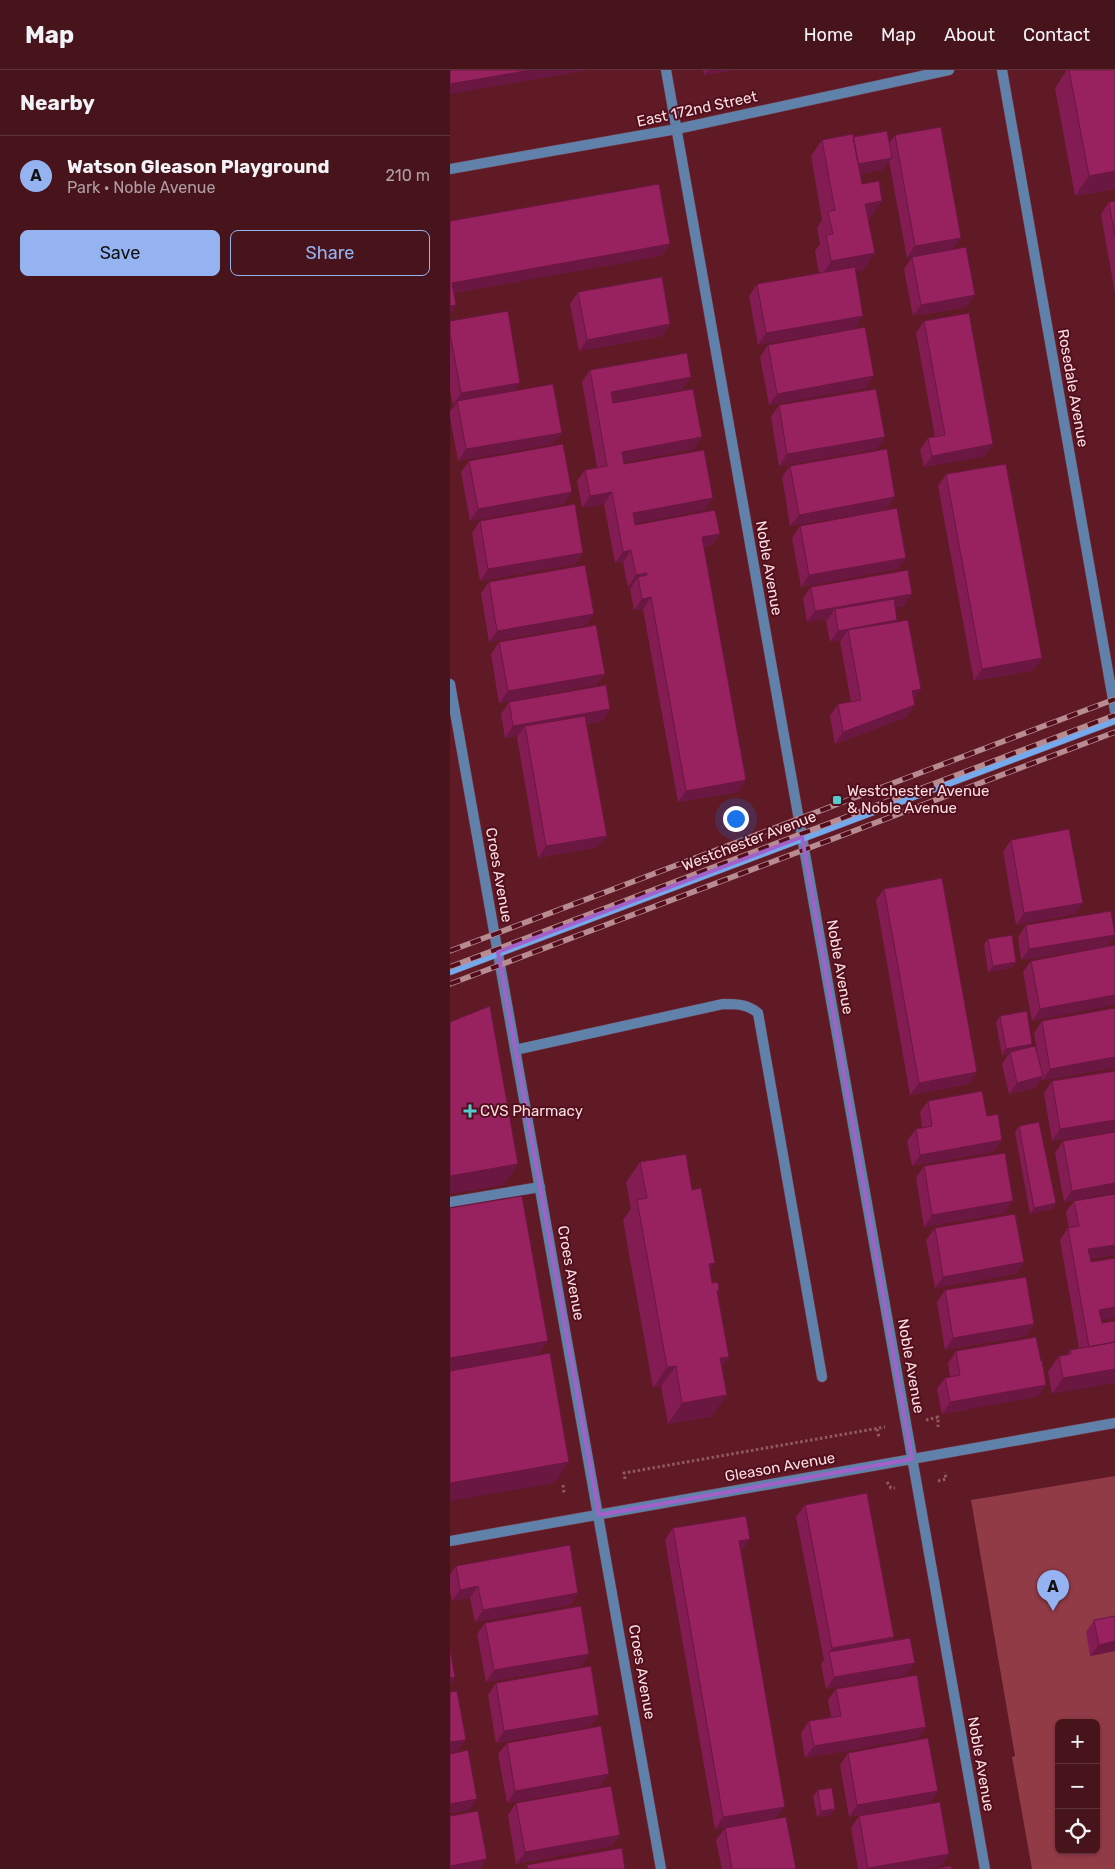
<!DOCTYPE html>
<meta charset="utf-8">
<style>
:root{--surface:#47141c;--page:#512129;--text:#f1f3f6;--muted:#b09ea3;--line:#5f333b;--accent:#95b2f1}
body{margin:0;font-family:Rubik,sans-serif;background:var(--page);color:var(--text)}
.controls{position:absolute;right:15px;bottom:15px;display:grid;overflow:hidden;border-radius:8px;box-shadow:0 1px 4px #0004}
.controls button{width:45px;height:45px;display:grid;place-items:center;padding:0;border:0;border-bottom:1px solid var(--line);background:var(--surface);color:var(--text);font:25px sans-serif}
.you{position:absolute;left:285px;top:748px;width:18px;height:18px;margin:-12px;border:4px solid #fff;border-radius:50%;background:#1a73e8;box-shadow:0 0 0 8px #1a73e833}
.badge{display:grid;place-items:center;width:32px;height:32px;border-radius:50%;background:var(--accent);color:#111;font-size:16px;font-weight:700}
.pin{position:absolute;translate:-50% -41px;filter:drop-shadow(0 1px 2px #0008)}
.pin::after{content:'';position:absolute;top:26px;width:18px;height:15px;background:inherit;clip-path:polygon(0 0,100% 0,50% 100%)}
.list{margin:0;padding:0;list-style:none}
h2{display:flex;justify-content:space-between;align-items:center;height:65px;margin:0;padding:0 20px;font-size:21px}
h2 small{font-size:16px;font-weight:400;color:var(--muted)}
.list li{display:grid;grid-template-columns:32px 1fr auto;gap:15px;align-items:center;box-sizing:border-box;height:80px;padding:0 20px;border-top:1px solid var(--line)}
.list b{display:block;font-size:19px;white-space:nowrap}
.list p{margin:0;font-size:16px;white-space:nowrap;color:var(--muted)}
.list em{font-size:16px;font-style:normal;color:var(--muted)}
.actions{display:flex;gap:10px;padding:15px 20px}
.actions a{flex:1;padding:11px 0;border:1px solid var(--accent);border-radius:8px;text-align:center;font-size:18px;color:var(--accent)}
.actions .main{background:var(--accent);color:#111}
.icon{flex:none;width:28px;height:28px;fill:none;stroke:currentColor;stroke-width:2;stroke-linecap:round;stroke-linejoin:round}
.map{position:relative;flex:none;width:665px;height:1799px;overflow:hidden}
header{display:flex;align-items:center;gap:30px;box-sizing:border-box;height:70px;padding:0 25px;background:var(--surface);border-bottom:1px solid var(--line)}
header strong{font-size:24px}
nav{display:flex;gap:28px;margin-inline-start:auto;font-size:18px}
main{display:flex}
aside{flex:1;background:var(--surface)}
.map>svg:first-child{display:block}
.green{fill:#913b47;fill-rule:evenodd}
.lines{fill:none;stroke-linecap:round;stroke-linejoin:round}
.service-casing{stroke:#783944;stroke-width:11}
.minor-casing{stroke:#783944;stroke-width:11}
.tertiary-casing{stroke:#783944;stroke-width:11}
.secondary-casing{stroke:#783944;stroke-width:11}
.path{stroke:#915a62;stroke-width:3;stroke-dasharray:2.5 2.5;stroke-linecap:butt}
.service{stroke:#6081aa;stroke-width:10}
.minor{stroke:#6081aa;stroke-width:10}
.tertiary{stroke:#6081aa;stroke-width:10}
.secondary{stroke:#74aaeb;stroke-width:10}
.rail-casing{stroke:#b88b91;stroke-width:5.5}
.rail{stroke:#530e1d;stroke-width:4;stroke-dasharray:11;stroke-linecap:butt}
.wall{fill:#831c52}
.shaded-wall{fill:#6a1742}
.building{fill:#98215f;stroke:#6a1742}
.marked{fill:none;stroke:#a161c9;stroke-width:4;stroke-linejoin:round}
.poi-dot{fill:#52cdcc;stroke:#530e1d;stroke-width:2}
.labels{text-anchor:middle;stroke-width:4;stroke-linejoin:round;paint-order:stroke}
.street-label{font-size:15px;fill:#f9dee0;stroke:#530e1d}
.poi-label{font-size:15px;fill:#f9dee0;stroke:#530e1d;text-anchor:start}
</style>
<header>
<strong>Map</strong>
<nav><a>Home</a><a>Map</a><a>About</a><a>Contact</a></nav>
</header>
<main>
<aside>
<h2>Nearby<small></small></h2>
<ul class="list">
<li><span class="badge">A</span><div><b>Watson Gleason Playground</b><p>Park · Noble Avenue</p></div><em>210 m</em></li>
</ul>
<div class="actions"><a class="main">Save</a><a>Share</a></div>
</aside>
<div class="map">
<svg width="665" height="1799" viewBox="0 0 665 1799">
<rect width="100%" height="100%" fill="#5f1a26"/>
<path class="green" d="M665,1406V1799H582L562,1687L565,1686L521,1430ZM609,1653H646V1780H609Z"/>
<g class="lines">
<defs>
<path id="service" d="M65,980L273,934C287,934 297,934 308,943L372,1307
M0,1132L90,1117"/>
<path id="minor" d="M216,0L535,1799
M0,614L211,1799
M0,1471L665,1353"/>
<path id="tertiary" d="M552,0L665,641
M0,99L227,59L499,0"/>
<path id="secondary" d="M0,900L665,649"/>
</defs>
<use href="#service" class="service-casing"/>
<use href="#minor" class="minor-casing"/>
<use href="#tertiary" class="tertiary-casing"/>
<use href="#secondary" class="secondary-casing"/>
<path class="path" d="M476,1350L488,1347V1357
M427,1359L429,1367
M175,1409L174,1403L435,1357
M488,1411L496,1409L495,1402
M437,1412L441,1418H445
M113,1415L114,1423"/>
<use href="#service" class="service"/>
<use href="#minor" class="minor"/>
<use href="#tertiary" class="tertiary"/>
<use href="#secondary" class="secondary"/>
<defs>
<path id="rail" d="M0,881L665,629
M0,897L665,645
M0,914L665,662"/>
</defs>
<use href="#rail" class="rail-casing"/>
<use href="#rail" class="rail"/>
</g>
<path class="wall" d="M253,0H284L254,5Z
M617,0H665V119L625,126L605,18Z
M445,65L511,168L457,188L439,91L434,99L410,104L412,114L421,147L418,148L413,200L405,201V258L308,275L299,226L307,214L369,203L365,181L370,174L367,158L372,150L361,86L372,70L403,67L439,73Z
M665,131V224L651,144L659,132Z
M462,187L525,225L516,237L463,246L454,199Z
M128,222L220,254L212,266L129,281L120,234Z
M0,251L65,321L103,374L8,391L0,347V341L5,335H3L0,320Z
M474,251L535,386L474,397L470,380L478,368L485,367L466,263Z
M318,275L416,318L319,335L310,287Z
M140,300L233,319L163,332V333L244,379L174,392V394L255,440L185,453V455L270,464L261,476L253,477L296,710L288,722L228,732L193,539L184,540L180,519L182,516L178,517L173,492L165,493L154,434L132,438L127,411L135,400L147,397L132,312Z
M329,335L427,379L329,396L321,347Z
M19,391L114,434L20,451L11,402Z
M340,396L437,439L340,456L332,407Z
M496,404L584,600L524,611L488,416Z
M30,451L133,483L125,494L30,511L22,463Z
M350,456L456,488L448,499L351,517L342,468Z
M39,512L144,544L136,555L39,572L31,523Z
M361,517L454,536L445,537L447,550L446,552L471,619L464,629L457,647L385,674L380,646L388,634L401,632L390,572L391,570L380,572L376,551L378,549L357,552L353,528Z
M49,572L155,604L146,615L49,633L41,584Z
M59,632L160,639L152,651L137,654L148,777L88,788L67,668L68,666L55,668L51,644Z
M561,770L633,833L625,844L566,855L553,782Z
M434,819L519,1014L460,1025L426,830Z
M576,855L665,865L657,876L571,890L568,867Z
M538,869L566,892L562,898L538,902L534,875Z
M665,875L582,951L573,902L581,891Z
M665,938L592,1011V1008L585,1018L559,1024L552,994L559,984L552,985L546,952L550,946L582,974L580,977L588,987L584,963L592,951Z
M665,1001V1061L602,1071L594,1023L602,1011Z
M478,1031L544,1082L462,1096L457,1071L466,1059L472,1058L470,1042Z
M569,1056L606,1133L602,1139L580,1144L565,1062Z
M665,1062L614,1132L605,1083L613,1071Z
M190,1092L242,1120L265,1193L260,1199L262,1213L268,1223L272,1297L262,1346L218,1354L211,1316L203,1318L173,1150L181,1139L176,1112Z
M474,1096L555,1143L474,1157L466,1108Z
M665,1124V1185L640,1189L641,1192L665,1188V1248L651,1250L652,1253L665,1251L602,1324L598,1302L609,1286L617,1285L620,1280L629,1278L610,1170L618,1158H619L616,1142L624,1131Z
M485,1158L566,1204L485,1218L476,1170Z
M495,1220L584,1254L576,1266L495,1280L487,1232Z
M506,1281L591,1291L596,1315L588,1326L492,1344L487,1319L495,1308L500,1307L498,1293Z
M355,1435L444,1567L441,1571L465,1593L456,1605L376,1619L371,1594L374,1590L346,1447Z
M223,1458L292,1481H290L326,1748L265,1759L215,1470Z
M6,1496L128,1523L120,1535L25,1552L20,1528L2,1531L0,1520V1504Z
M644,1550L665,1581L640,1586L636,1562Z
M35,1553L139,1584L131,1596L36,1612L27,1564Z
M46,1613L141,1656L46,1673L38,1625Z
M386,1619L468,1668L355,1688L351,1663L359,1651L381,1647L378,1630Z
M57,1673L151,1716L57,1733L48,1684Z
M398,1683L488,1721L480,1732L399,1747L390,1695Z
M368,1720L385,1739L381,1745L367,1747L363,1726Z
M66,1733L170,1765L162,1776L66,1794L58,1745Z
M409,1746L491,1796L473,1799H408L401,1758Z
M275,1758L346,1799H272L266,1770Z"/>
<path class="shaded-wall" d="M81,0H139L0,24V14Z
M258,0H284L254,5Z
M442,88L434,99L399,106L407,94Z
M665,101V119L625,126L639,106Z
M432,131L421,147L404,151L415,134Z
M511,168L503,180L457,188L465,176Z
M220,174L212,186L0,224L2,213Z
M425,183L413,200L370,208L381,191Z
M525,225L516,237L463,246L471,235Z
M6,235L0,244V236Z
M413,246L405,258L308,275L316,263Z
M220,254L212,266L129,281L137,270Z
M424,306L416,318L319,335L327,324Z
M241,307L233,319L153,334L161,322Z
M70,313L62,325L7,331L5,335H3L11,323Z
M112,363L103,374L8,391L16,379Z
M252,367L244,379L163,394L172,382Z
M435,367L427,379L329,396L337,384Z
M543,374L535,386L474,397L482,386Z
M122,422L114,434L20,451L28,439Z
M162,422L154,434L132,438L140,426Z
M445,427L437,439L340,456L349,445Z
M263,428L255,440L175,455L183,443Z
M270,464L261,476L243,479L252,467Z
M181,480L173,492L165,493L173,482Z
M133,483L125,494L30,511L38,499Z
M456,488L448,499L351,517L359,505Z
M197,503L189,514L188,507L182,516L178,517L186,505Z
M462,524L454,536L386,547L385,539L378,549L357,552L365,541Z
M201,527L193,539L184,540L192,529Z
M144,544L136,555L39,572L47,561Z
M447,550L439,562L398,560L391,570L380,572L388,561Z
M592,588L584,600L524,611L532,599Z
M155,604L146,615L49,633L58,621Z
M471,619L462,631V621Z
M465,635L457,647L385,674L393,662Z
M160,639L152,651L76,664L75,656L68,666L55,668L63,656Z
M296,710L288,722L228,732L236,721Z
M157,766L148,777L88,788L96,776Z
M633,833L625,844L566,855L574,843Z
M665,865L657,876L571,890L579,879Z
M566,892L562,898L538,902L543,896Z
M665,925V935L582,951L590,939Z
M582,974L578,980L560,982L559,984L552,985L556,979Z
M665,987V998L592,1011L600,999Z
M527,1002L519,1014L460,1025L469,1013Z
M593,1006L585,1018L559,1024L567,1013Z
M665,1050V1061L602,1071L610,1059Z
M552,1070L544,1082L462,1096L470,1085Z
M68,1094L54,1115L0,1124V1106Z
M665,1113V1123L614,1132L622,1121Z
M563,1131L555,1143L474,1157L482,1145Z
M606,1133L602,1139L580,1144L584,1138Z
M665,1175V1185L630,1191L638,1179Z
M574,1192L566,1204L485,1218L493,1207Z
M265,1193L250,1213L259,1194Z
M665,1237V1248L641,1252L649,1240Z
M584,1254L576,1266L495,1280L503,1268Z
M98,1271L83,1292L0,1306V1288Z
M279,1287L264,1307L270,1288Z
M226,1296L211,1316L203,1318L217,1297Z
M665,1299V1313L602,1324L613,1308Z
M596,1315L588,1326L492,1344L500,1332Z
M277,1325L262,1346L218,1354L232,1333Z
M119,1392L105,1413L0,1431V1413Z
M300,1469L292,1481L280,1483L289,1471Z
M28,1516L20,1528L2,1531L10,1520Z
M128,1523L120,1535L25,1552L33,1540Z
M444,1567L436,1578L379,1582L374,1590L382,1578Z
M665,1571V1581L640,1586L649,1575Z
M139,1584L131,1596L36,1612L44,1600Z
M465,1593L456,1605L376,1619L384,1607Z
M5,1607L0,1615V1608Z
M149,1645L141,1656L46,1673L54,1661Z
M476,1657L468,1668L355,1688L364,1676Z
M16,1670L7,1681L0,1683V1672Z
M159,1704L151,1716L57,1733L65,1721Z
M488,1721L480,1732L399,1747L407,1735Z
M27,1729L19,1740L0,1744V1734Z
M335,1737L326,1748L265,1759L273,1747Z
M385,1739L381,1745L367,1747L371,1741Z
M170,1765L162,1776L66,1794L75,1782Z
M499,1784L491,1796L473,1799H418V1798Z
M37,1789L30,1799H0V1796Z"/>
<path class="building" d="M0,0H81L0,14Z
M619,0H665V101L639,106Z
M491,57L511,168L465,176L445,65Z
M437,61L442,88L408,94L403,67Z
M403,64L412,114L429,111L432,131L415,134L425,183L381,191L376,165L383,164L378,142L385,140L372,70Z
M209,114L220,174L2,213L6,235L0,236V151Z
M665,131V167L659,132Z
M516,177L525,225L471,235L462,187Z
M405,197L413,246L316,263L307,214Z
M212,207L220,254L137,270L128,222Z
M58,241L70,313L11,323L0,263V251Z
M519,243L543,374L482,386L478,368L495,365L474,251Z
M415,257L424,306L327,324L318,275Z
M237,283L241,307L161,322L163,333L243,319L252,367L172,382L174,394L254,380L263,428L183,443L185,455L265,440L270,464L252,467L296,710L236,721L201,527L192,529L188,507L197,505V503L186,505L181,480L173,482L162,422L140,426L135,400L157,396L140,300Z
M103,314L112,363L16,379L7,331Z
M426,319L435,367L337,384L329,335Z
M113,374L122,422L28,439L19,391Z
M437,379L445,427L349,445L340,396Z
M556,394L592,588L532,599L496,404Z
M125,434L133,483L38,499L30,451Z
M447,438L456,488L359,505L350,456Z
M135,495L144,544L47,561L39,512Z
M458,500L462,524L365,541L361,517Z
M444,529L447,550L388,561L385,539Z
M458,550L471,619L462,621L465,635L393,662L388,634L411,630L398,560Z
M146,555L155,604L58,621L49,572Z
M156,615L160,639L63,656L59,632Z
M135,646L157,766L96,776L75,656Z
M619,759L633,833L574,843L561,770Z
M492,808L527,1002L469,1013L434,819Z
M661,841L665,865L579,879L576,855Z
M562,865L566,892L543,896L538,869Z
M665,875V925L590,939L581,891Z
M40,936L68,1094L0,1106V952Z
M665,938V987L600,999L592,951Z
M577,941L582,974L556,979L550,946Z
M585,976L593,1006L567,1013L560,982Z
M665,1001V1050L610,1059L602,1011Z
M532,1021L537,1046L548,1044L552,1070L470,1085L466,1059L482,1056L478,1031Z
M589,1052L606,1133L584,1138L569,1056Z
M665,1062V1113L622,1121L613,1071Z
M555,1083L563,1131L482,1145L474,1096Z
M236,1084L242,1120L251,1118L265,1193L259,1194L262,1213L268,1212L269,1221H267L279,1287L270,1288L277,1325L232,1333L226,1296L217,1297L187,1130L197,1128L190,1092Z
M665,1124V1175L638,1179L641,1192L665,1188V1237L649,1240L652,1253L665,1251V1272L639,1277L618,1158L629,1156L624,1131Z
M72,1126L98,1271L0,1288V1138Z
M565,1144L574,1192L493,1207L485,1158Z
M576,1207L584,1254L503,1268L495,1220Z
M586,1267L591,1291L592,1290L596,1315L500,1332L495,1308L510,1305L506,1281Z
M665,1272V1299L613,1308L609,1286L621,1284L620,1280Z
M100,1283L119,1392L0,1413V1301Z
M417,1423L444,1567L382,1578L355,1435Z
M296,1446L300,1469L289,1471L335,1737L273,1747L223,1458Z
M120,1475L128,1523L33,1540L28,1516L10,1520L6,1496Z
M131,1536L139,1584L44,1600L35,1553Z
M665,1546V1571L649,1575L644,1550Z
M460,1568L465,1593L384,1607L379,1582Z
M0,1578L5,1607L0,1608Z
M141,1596L149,1645L54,1661L46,1613Z
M467,1605L476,1657L364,1676L359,1651L391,1646L386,1619Z
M7,1621L16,1670L0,1672V1622Z
M151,1656L159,1704L65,1721L57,1673Z
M478,1668L488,1721L407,1735L398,1683Z
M18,1680L27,1729L0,1734V1684Z
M161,1716L170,1765L75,1782L66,1733Z
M382,1718L385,1739L371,1741L368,1720Z
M490,1732L499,1784L418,1798L409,1746Z
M28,1741L37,1789L0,1796V1746Z
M336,1747L346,1799H282L275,1758Z
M172,1778L175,1799H78L77,1795Z
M501,1796L502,1799H484Z"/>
<path class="marked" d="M352,767L462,1389L149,1445L48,882Z"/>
<g class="poi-dot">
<rect x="382" y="725" width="10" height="10" rx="2.5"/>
<path d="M17.5 1033.5h5v5h5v5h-5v5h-5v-5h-5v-5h5z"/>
</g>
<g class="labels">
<g class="street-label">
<text transform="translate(247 39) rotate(-12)" y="5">East 172nd Street</text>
<text transform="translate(623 318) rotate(80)" y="5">Rosedale Avenue</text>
<text transform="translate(319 498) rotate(80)" y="5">Noble Avenue</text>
<text transform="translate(299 771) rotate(-21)" y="5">Westchester Avenue</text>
<text transform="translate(49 805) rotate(80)" y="5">Croes Avenue</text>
<text transform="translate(390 897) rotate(80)" y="5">Noble Avenue</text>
<text transform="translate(121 1203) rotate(80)" y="5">Croes Avenue</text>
<text transform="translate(461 1296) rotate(80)" y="5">Noble Avenue</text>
<text transform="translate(330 1397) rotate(-10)" y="5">Gleason Avenue</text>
<text transform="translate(192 1602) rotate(80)" y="5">Croes Avenue</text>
<text transform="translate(531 1694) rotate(80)" y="5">Noble Avenue</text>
</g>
<g class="poi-label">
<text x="397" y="726">Westchester Avenue<tspan x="397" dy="17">&amp; Noble Avenue</tspan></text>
<text x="30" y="1046">CVS Pharmacy</text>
</g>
</g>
</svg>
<div class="controls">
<button>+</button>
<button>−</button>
<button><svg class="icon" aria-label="locate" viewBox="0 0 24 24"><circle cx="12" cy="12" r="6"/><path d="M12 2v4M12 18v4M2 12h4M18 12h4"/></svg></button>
</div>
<div class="you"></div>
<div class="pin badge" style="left:603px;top:1541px">A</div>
</div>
</main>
